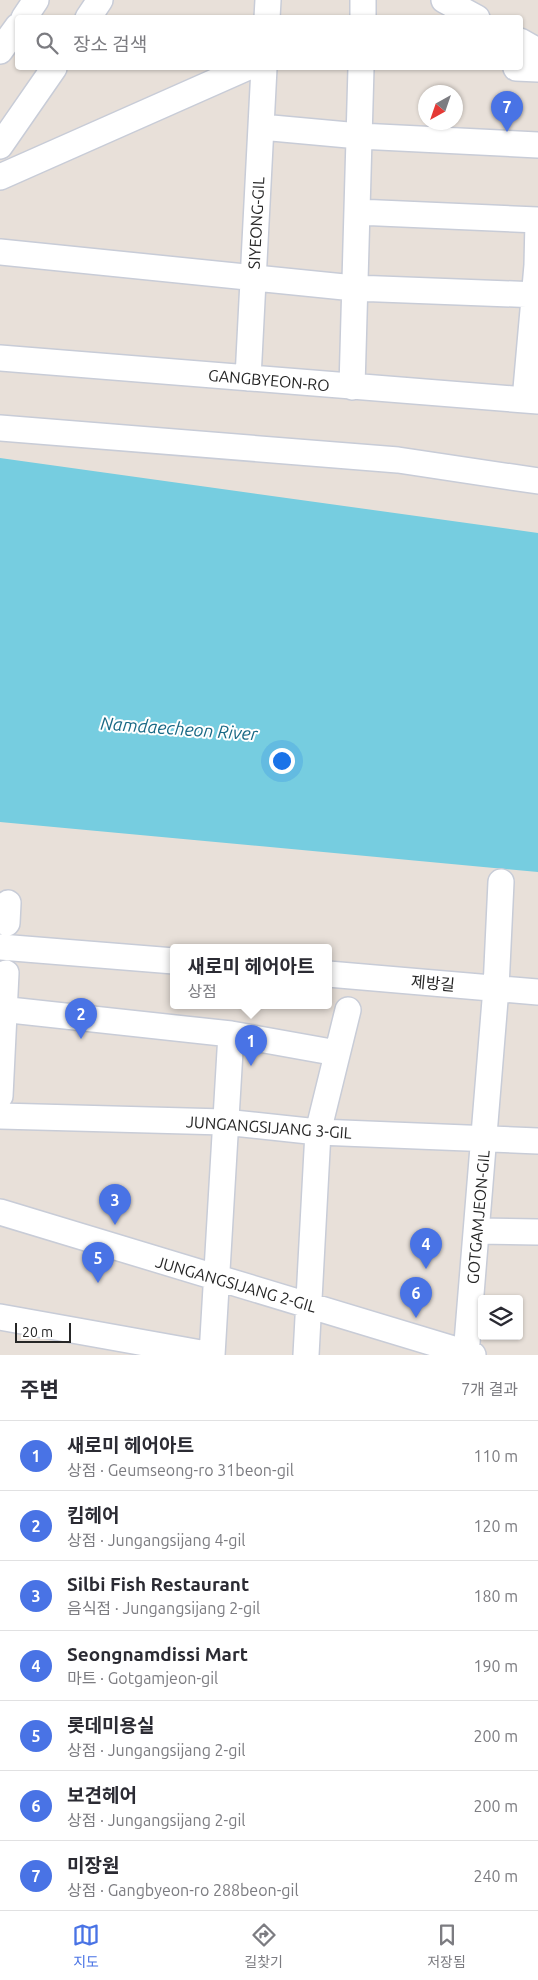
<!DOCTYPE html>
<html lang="ko">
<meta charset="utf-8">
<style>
:root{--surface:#fff;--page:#f7f7f7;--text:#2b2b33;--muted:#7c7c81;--line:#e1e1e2;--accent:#4973e5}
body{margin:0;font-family:Ubuntu,"Noto Sans KR",sans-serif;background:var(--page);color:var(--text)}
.controls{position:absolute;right:15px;bottom:15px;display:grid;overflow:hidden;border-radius:5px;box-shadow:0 1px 4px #0004}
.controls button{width:45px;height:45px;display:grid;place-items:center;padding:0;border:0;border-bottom:1px solid var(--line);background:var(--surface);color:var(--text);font:25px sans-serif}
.compass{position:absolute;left:418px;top:85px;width:45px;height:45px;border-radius:50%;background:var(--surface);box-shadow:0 1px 4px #0004;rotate:220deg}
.scale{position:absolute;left:15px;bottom:12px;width:56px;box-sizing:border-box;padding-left:5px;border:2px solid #262626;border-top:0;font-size:14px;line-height:18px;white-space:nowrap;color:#262626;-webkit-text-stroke:4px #fff;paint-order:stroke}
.you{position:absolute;left:281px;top:760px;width:18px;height:18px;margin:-12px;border:4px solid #fff;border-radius:50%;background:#1a73e8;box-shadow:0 0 0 8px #1a73e833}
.badge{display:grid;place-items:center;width:32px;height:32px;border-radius:50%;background:var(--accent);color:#fff;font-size:16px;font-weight:700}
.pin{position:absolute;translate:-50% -41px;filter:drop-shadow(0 1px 2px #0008)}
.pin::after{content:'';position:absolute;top:26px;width:18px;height:15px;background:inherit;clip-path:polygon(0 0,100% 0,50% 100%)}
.popup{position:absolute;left:170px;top:944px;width:162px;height:65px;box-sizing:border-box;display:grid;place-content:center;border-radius:5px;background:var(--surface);filter:drop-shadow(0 1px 4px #0005);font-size:16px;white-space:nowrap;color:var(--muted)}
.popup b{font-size:19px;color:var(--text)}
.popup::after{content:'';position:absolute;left:50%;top:100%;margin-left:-10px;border:10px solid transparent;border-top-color:var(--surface)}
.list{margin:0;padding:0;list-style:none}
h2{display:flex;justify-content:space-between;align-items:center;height:65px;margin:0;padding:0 20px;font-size:21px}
h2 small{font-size:16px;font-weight:400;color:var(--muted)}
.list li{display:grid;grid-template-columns:32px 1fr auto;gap:15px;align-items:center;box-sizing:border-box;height:70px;padding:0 20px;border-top:1px solid var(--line)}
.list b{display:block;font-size:19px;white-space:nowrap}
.list p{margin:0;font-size:16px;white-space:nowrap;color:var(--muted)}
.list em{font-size:16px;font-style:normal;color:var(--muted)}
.icon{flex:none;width:28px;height:28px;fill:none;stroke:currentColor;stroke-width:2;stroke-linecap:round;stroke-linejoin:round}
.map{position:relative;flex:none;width:538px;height:1355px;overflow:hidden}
.search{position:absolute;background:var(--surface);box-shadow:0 1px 4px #0004;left:15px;right:15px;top:15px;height:55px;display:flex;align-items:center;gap:12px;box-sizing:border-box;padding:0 18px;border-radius:5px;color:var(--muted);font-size:19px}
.sheet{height:555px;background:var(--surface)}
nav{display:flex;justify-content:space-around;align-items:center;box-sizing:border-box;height:70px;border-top:1px solid var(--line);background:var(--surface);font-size:14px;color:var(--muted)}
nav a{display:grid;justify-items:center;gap:2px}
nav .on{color:var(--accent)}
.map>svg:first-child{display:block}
.water{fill:#76cde0}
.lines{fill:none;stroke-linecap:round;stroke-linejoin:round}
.minor-casing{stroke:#c8ccd7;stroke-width:28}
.minor{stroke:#fff;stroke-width:25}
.labels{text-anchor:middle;stroke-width:4;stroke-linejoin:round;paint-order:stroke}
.street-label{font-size:16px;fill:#262626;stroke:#fff}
.water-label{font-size:18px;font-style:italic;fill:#1b6a86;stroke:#fff}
</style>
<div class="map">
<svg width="538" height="1355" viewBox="0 0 538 1355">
<rect width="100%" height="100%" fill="#e8e0d9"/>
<path class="water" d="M0,458L538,533V872L0,822Z"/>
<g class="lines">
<defs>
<path id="minor" d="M444,0L477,18
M24,18L36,0
M88,18L100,0
M267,18L268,0
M363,18V0
M520,41L538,51
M0,51L18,26
M516,68L538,69
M261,127L359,136L538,145
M0,146L54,68
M0,177L246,68
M357,212L538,220
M0,252L354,288L538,295
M0,358L538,401
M248,378L264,68
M352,387L361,68
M525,400L537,265L538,221
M0,428L398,460L538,481
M7,923L8,903
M0,947L174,961
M328,974L538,992
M0,1009L231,1034L337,1053
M0,1096L6,973
M0,1116L224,1122L318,1132L538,1141
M0,1212L473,1355
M477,1231L538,1232
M0,1317L212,1355
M212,1355L231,1034
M306,1355L318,1132L348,1010
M466,1355L496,988L501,882"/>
</defs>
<use href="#minor" class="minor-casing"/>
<use href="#minor" class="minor"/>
</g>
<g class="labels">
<g class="street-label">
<text transform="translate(256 223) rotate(-87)" y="6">SIYEONG-GIL</text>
<text transform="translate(269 380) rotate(5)" y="6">GANGBYEON-RO</text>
<text transform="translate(433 983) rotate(5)" y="6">제방길</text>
<text transform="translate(269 1127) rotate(4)" y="6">JUNGANGSIJANG 3-GIL</text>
<text transform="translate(478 1217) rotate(-85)" y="6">GOTGAMJEON-GIL</text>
<text transform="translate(236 1284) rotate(16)" y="6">JUNGANGSIJANG 2-GIL</text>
</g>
<g class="water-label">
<text transform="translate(179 729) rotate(4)" y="6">Namdaecheon River</text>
</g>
</g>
</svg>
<div class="controls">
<button><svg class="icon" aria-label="layers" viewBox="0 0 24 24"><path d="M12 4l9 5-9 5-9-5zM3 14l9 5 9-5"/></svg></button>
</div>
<svg class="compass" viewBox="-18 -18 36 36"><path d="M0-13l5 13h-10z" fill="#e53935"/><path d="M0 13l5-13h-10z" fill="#7c7c81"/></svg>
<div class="scale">20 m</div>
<div class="you"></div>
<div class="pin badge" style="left:251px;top:1066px">1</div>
<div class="popup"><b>새로미 헤어아트</b>상점</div>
<div class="pin badge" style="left:81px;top:1039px">2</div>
<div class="pin badge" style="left:115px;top:1225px">3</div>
<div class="pin badge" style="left:426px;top:1269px">4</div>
<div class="pin badge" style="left:98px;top:1283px">5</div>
<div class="pin badge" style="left:416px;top:1318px">6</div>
<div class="pin badge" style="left:507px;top:132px">7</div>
<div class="search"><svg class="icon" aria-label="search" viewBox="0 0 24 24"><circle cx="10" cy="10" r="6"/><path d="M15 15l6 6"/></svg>장소 검색</div>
</div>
<section class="sheet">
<h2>주변<small>7개 결과</small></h2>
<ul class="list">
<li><span class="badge">1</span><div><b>새로미 헤어아트</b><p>상점 · Geumseong-ro 31beon-gil</p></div><em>110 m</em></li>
<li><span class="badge">2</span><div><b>킴헤어</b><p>상점 · Jungangsijang 4-gil</p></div><em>120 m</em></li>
<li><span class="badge">3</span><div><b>Silbi Fish Restaurant</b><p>음식점 · Jungangsijang 2-gil</p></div><em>180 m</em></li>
<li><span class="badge">4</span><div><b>Seongnamdissi Mart</b><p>마트 · Gotgamjeon-gil</p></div><em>190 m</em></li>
<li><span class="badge">5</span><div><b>롯데미용실</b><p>상점 · Jungangsijang 2-gil</p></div><em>200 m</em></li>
<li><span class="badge">6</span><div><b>보견헤어</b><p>상점 · Jungangsijang 2-gil</p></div><em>200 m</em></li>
<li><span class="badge">7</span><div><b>미장원</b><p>상점 · Gangbyeon-ro 288beon-gil</p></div><em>240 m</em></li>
</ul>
</section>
<nav>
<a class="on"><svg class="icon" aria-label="map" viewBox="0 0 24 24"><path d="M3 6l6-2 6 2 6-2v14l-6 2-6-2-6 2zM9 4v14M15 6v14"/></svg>지도</a>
<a><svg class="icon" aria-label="directions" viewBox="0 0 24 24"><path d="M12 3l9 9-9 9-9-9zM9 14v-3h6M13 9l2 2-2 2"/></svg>길찾기</a>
<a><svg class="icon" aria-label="saved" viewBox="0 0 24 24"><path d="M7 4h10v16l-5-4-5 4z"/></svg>저장됨</a>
</nav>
